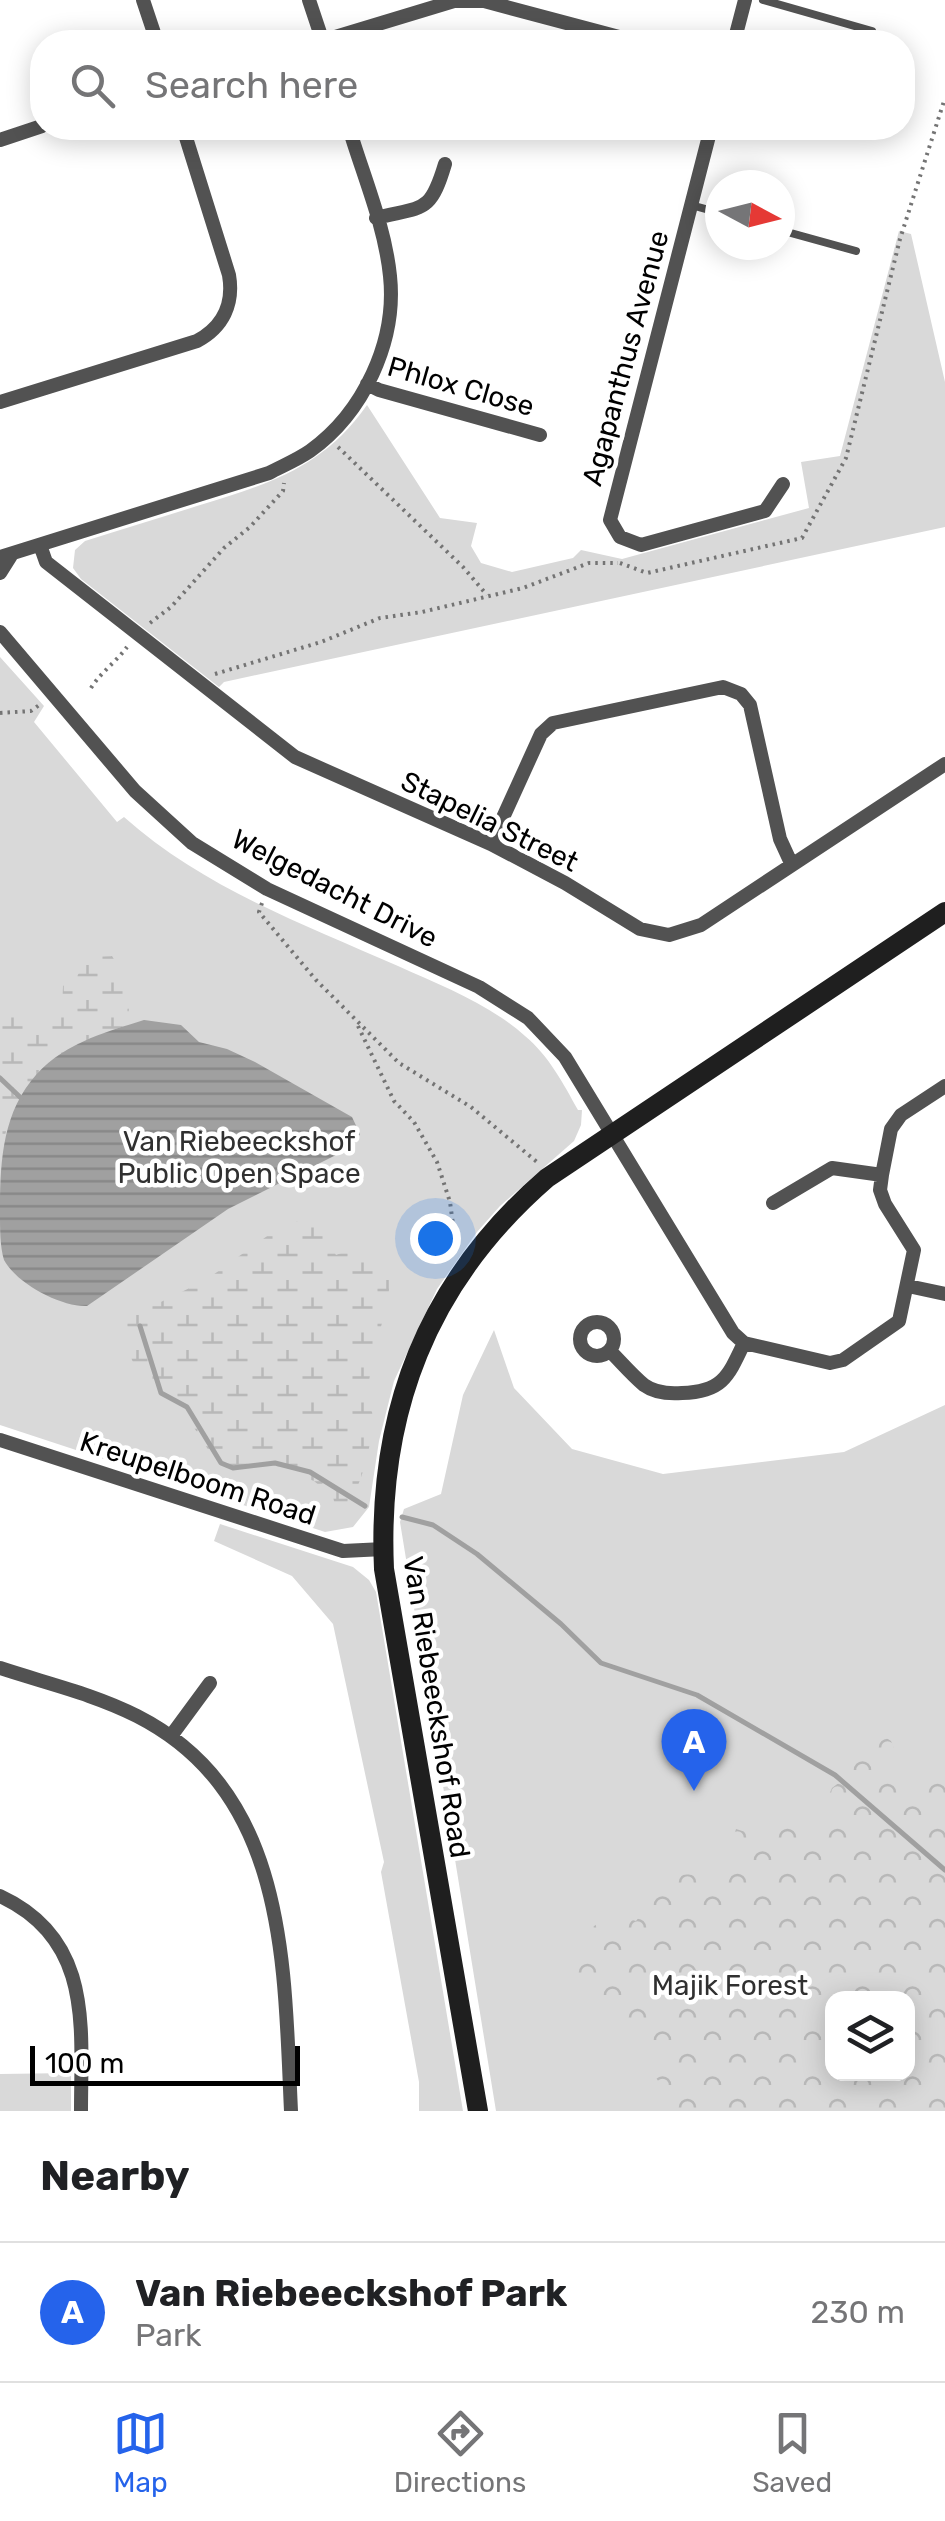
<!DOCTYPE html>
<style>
:root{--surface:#fff;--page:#f6f6f6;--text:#202124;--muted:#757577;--line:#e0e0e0;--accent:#2563eb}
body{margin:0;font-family:Rubik,sans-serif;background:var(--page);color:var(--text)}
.controls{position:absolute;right:30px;bottom:30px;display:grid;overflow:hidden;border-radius:20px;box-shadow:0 5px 25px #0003}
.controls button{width:90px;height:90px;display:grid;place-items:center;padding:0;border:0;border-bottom:2px solid var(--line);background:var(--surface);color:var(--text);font:50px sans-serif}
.compass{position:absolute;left:705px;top:170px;width:90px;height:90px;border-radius:50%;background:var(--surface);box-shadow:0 5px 25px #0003;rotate:97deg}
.scale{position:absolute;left:30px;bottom:25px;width:270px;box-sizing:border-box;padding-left:10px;border:5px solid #000;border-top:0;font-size:28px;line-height:35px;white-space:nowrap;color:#000;-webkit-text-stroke:8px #fff;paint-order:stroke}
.you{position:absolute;left:435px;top:1238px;width:35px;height:35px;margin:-25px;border:8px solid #fff;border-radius:50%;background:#1a73e8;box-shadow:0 0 0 15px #1a73e833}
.badge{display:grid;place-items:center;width:65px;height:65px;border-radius:50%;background:var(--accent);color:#fff;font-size:32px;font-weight:700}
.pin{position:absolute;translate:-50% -82px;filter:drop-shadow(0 2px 5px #0008)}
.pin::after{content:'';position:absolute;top:52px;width:35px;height:30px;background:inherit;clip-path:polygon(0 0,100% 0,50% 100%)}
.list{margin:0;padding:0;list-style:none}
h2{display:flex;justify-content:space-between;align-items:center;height:130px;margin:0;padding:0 40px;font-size:42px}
h2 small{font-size:32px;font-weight:400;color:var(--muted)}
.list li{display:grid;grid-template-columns:65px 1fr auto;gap:30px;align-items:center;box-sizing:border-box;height:140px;padding:0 40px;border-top:2px solid var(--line)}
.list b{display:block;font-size:38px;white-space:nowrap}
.list p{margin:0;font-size:32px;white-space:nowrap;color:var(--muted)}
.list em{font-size:32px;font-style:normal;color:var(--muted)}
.icon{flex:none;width:55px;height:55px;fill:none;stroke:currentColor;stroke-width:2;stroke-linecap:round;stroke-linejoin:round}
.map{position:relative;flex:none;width:945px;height:2111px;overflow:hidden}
.search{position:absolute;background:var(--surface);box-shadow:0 5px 25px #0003;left:30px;right:30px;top:30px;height:110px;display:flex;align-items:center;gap:25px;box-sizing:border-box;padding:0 35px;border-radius:40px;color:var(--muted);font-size:38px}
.sheet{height:270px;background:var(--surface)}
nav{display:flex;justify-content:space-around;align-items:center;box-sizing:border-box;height:140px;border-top:2px solid var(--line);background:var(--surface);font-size:28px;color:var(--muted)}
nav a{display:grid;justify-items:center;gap:5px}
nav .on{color:var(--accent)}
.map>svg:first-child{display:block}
.green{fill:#d9d9d9;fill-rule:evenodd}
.forest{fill:url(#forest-crowns);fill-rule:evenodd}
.wetland{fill:url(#wetland-marsh)}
.water{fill:url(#water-rules)}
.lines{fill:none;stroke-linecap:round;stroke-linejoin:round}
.stream{stroke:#a0a0a0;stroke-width:5}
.path{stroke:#747474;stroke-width:4;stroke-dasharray:2.5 5;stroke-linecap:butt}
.lane{stroke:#525252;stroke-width:8}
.street{stroke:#525252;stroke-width:14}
.secondary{stroke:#1f1f1f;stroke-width:20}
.labels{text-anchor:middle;stroke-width:9;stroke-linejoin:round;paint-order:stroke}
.street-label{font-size:28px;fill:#000;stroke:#fff}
.park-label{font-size:28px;fill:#303030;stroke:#fff}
</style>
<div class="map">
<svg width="945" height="2111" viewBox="0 0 945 2111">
<defs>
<pattern id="forest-crowns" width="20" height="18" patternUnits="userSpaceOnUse" patternTransform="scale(2.5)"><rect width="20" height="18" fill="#d9d9d9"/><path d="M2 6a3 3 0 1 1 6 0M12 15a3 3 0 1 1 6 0" fill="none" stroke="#b8b8b8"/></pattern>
<pattern id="wetland-marsh" width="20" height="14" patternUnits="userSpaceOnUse" patternTransform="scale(2.5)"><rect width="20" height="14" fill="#d9d9d9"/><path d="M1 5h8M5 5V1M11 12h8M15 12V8" fill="none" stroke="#b8b8b8"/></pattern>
<pattern id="water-rules" width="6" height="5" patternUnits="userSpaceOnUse" patternTransform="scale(2.5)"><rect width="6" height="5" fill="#a0a0a0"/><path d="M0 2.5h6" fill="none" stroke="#888"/></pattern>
</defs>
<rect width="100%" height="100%" fill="#fff"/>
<path class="green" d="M899,231L911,234L945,382V527L224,682L219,687L81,579L73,568L75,550L85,541C122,529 160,518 197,506C268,484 322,469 367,405L440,518L477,523L471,546L481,563L512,572L573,558L581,550L622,559L809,508L801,462L840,456Z
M0,657L44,706L34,722L117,822L124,817C202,887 303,924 398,966C442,986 488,1003 525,1036C549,1056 563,1083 578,1110H582L581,1125L574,1141L500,1206L477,1232L437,1289L394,1381L379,1441L369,1507L353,1527L325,1532L0,1425Z
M494,1330L514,1388L572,1449L663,1474L844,1452L945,1405V2111H496L400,1522L404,1509L441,1494L463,1395ZM832,1998H908V2074H832Z
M220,1524L353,1567L369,1580L376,1592L463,2111H419V2082L381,1872L384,1862L333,1624L292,1576L214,1541Z
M71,2073V2111H0V2074Z"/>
<path class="forest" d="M877,1732L891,1741L903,1772L919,1778L929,1764L939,1761L945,1774V1899L937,1900L930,1909L945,1917V2111H666L664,2089L651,2071L639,2032L571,1969L576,1954L572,1942C599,1925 602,1911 636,1921L651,1902L654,1886C693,1864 691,1880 729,1880L737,1865L728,1853L736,1829L755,1835L769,1824L837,1818L825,1804L832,1788L848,1776L844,1764L852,1743ZM832,1998H908V2074H832Z"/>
<path class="wetland" d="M112,956L130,986L128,1025C77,1040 29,1065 10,1119C4,1133 3,1150 0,1165V994L3,1007L25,1016L62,1011L63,986L77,976L90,957Z
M302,1219L317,1223L336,1255L362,1245C374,1253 383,1260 388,1274C394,1294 377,1335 373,1358C371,1372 366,1389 369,1404C371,1414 373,1409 373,1419C371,1448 362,1485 346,1508L336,1509L333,1497L314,1481L285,1470L233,1471L218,1465L184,1412L159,1397L143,1381L132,1360L123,1328L126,1319L206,1280L270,1234Z"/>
<path class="water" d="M144,1020L181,1025L199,1042L227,1049L255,1062L352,1117L360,1134L356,1142L334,1156L228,1209L87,1306C61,1307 17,1284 4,1260C0,1247 0,1228 0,1214C0,1168 1,1119 31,1081C59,1045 102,1033 144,1020Z"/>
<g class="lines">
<path class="stream" d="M0,1078L21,1098
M140,1326L161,1393L187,1407L221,1463L233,1468L275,1463L310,1472L365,1506
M402,1517L433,1525L477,1554L561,1624L601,1663L697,1695L835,1775L945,1870"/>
<path class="path" d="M338,447L463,567L487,595
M620,563L647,573L802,538L846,458L900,239L945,98
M150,623L171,607L224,548L250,527L283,491L284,483
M215,674L321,642L380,618L422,612L523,588L589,563H618
M91,688C101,672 116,662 127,647
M0,713L31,711L42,703
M262,903L259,912L316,980L399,1063L471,1107L537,1162
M358,1026L394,1101L414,1122L437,1162L450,1202L456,1247"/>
<path class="lane" d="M763,0L872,31
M691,205L720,213
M780,230L856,251"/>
<path class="street" d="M143,0L157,42
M309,0L323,42
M322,41L454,1H484L638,42
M734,42L745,0
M711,128L610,520L620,537L641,545L765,511L783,484
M0,140L42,126
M376,218C424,206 430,214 445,164
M367,384L379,390L540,435
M0,402L197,341C223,327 234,304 229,275L183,128
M40,545L46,562L295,757L491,844L565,883L640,929L669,935L701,925L945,764
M0,557L269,473C282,466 297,460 310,451C363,413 397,342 390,276C385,226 363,175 349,128
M0,573L12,554
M0,632L135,791L192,843L267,889L479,987L528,1018L565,1057L733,1333L744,1343L830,1363L843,1360L899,1321L914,1250L885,1204L880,1190L882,1175L891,1129L901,1115L945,1086
M491,844L541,734L553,723L723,687L741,694L750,705L780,839L791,863
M773,1203L832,1168L882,1175
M908,1286L945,1294
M580 1339a17 17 0 1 1 34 0a17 17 0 1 1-34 0Z
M610,1351C621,1362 632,1375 644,1385C655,1393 669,1394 682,1393C722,1392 728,1377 744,1343
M0,1440L343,1551L384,1549
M0,1668C45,1683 94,1694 137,1716C288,1793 284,1964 291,2111
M171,1736L210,1683
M0,1896C93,1939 81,2026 81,2111"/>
<path class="secondary" d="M478,2111L384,1569C377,1412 427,1282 547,1178L945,912"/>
</g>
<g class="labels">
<g class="street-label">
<text transform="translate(625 358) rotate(-75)" y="10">Agapanthus Avenue</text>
<text transform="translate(461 386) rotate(16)" y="10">Phlox Close</text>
<text transform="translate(490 821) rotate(26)" y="10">Stapelia Street</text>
<text transform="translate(335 888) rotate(27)" y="10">Welgedacht Drive</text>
<text transform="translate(198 1478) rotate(18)" y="10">Kreupelboom Road</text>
<text transform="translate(437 1707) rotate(81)" y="10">Van Riebeeckshof Road</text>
</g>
<g class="park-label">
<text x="239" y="1151">Van Riebeeckshof<tspan x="239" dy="32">Public Open Space</tspan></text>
<text x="730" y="1995">Majik Forest</text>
</g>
</g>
</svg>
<div class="controls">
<button><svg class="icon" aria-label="layers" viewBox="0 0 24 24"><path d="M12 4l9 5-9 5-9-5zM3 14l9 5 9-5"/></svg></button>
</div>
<svg class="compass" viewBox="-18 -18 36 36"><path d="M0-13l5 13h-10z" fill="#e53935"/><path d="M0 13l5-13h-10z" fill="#757577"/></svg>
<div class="scale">100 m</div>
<div class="you"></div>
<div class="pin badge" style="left:694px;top:1791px">A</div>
<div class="search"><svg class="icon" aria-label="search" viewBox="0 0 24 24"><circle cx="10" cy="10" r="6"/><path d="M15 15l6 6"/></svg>Search here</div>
</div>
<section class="sheet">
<h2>Nearby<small></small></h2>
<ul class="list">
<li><span class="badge">A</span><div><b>Van Riebeeckshof Park</b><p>Park</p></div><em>230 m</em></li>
</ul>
</section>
<nav>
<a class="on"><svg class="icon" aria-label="map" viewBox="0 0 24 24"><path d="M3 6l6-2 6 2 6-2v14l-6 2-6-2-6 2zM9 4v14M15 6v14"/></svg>Map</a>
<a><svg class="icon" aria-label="directions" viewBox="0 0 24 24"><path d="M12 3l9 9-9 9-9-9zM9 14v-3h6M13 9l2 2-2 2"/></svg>Directions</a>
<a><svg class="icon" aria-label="saved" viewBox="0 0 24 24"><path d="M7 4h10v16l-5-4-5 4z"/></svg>Saved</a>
</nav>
